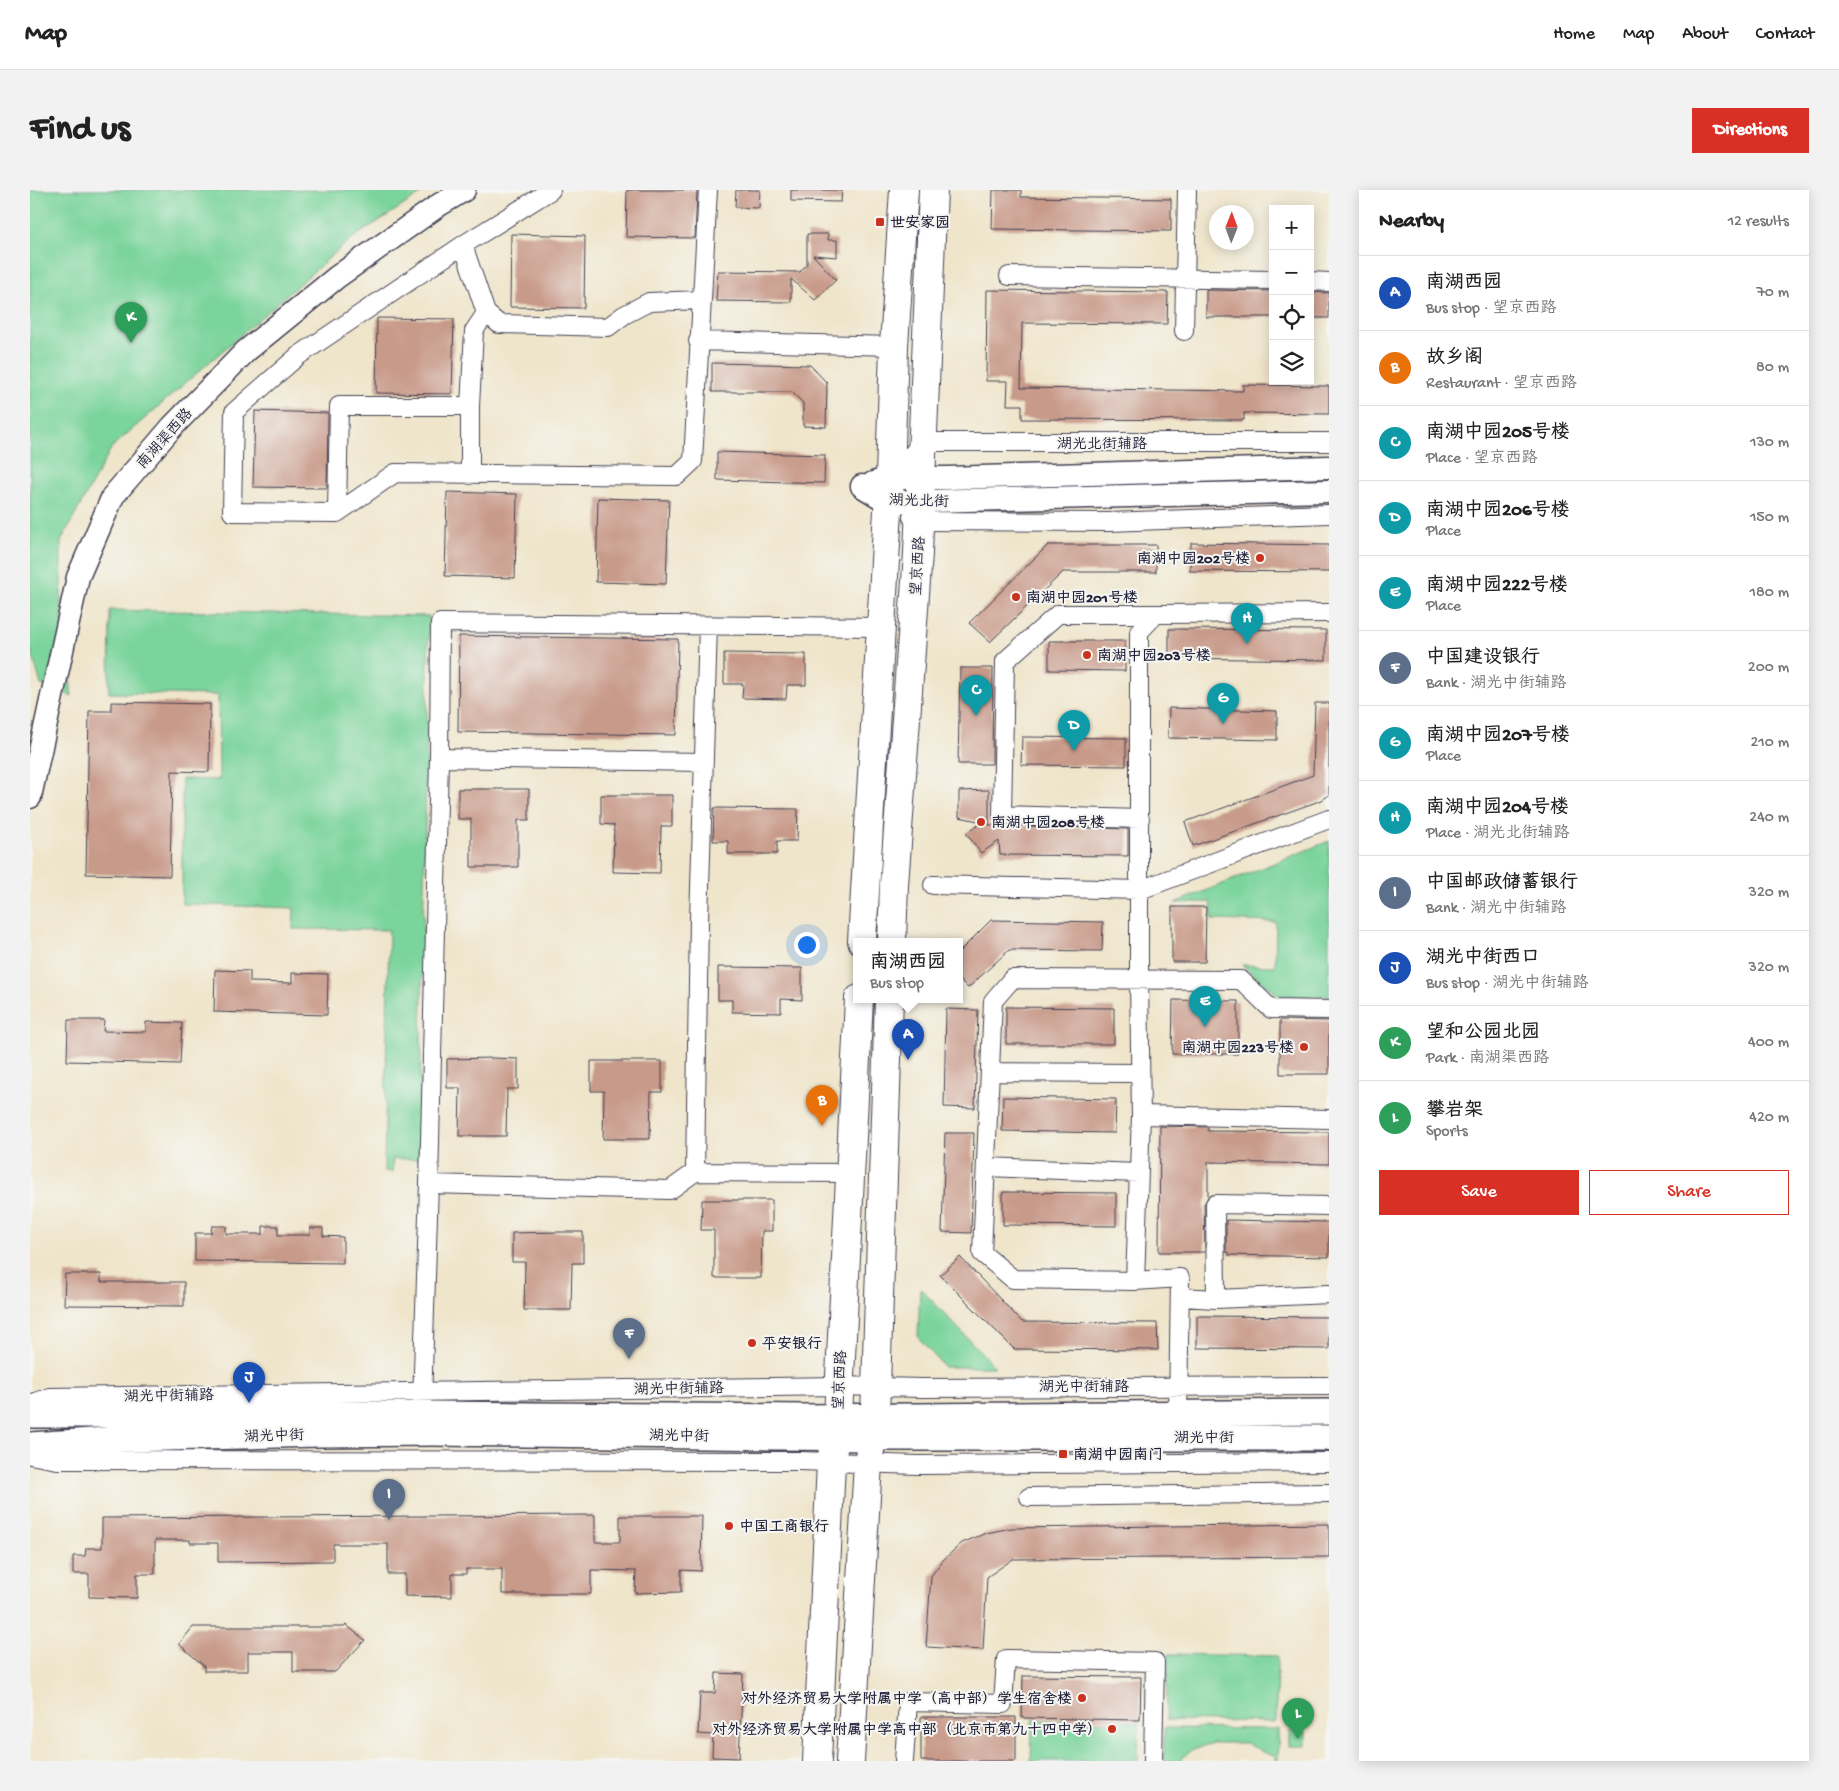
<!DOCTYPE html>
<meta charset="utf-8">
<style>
:root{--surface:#fff;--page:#f2f2f2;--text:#222;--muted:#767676;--line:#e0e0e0;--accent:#d93025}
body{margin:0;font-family:"Gochi Hand","LXGW WenKai TC",sans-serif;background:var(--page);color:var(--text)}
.controls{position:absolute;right:15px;top:15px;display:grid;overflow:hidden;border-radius:0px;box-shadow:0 2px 12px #0003}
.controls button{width:45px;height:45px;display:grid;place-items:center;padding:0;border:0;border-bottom:1px solid var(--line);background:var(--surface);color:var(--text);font:25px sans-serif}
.compass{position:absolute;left:1179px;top:15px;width:45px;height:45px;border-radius:50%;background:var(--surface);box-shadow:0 2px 12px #0003;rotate:1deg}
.you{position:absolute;left:776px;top:754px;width:18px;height:18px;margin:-12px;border:4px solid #fff;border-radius:50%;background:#1a73e8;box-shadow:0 0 0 8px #1a73e833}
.badge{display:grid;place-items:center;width:32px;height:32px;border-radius:50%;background:var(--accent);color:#fff;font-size:16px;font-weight:700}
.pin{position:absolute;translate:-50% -41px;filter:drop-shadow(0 1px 2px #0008)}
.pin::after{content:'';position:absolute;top:26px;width:18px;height:15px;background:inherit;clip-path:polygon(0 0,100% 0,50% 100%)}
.popup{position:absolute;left:823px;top:748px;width:110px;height:65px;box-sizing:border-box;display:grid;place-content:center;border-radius:0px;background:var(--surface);filter:drop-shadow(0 1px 4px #0005);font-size:16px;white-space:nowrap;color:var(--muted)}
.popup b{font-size:19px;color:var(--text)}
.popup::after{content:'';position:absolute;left:50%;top:100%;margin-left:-10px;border:10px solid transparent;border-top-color:var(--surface)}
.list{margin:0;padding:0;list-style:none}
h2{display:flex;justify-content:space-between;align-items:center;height:65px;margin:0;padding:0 20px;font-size:21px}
h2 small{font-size:16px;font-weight:400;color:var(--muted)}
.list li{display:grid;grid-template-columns:32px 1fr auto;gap:15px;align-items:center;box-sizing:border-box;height:75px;padding:0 20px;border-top:1px solid var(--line)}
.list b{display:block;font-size:19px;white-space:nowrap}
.list p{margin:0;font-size:16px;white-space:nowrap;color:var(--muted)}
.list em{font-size:16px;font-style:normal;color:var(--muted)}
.actions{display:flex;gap:10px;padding:15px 20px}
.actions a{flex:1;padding:11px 0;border:1px solid var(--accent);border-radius:0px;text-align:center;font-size:18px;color:var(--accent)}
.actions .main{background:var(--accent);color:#fff}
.icon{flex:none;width:28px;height:28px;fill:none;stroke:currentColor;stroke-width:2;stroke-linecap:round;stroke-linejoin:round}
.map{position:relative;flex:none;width:1299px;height:1571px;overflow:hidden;border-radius:0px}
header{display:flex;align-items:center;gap:30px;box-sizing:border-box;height:70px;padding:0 25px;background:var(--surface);border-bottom:1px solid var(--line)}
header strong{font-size:24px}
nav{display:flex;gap:28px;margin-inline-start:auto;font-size:18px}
.intro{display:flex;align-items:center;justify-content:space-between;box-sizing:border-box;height:120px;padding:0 30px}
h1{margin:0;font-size:35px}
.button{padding:12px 22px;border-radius:0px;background:var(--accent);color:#fff;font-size:18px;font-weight:700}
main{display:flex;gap:30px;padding:0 30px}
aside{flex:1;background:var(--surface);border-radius:0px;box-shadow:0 2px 12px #0003}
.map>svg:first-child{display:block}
.green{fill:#7ad49b;stroke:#4e7b6b}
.building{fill:#c89a89}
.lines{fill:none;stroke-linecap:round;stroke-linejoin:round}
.minor-casing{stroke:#413f51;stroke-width:20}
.tertiary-casing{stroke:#413f51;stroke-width:25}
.secondary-casing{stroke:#413f51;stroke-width:28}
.primary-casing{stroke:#413f51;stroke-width:30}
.minor{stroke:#fff;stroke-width:18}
.tertiary{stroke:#fff;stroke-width:22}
.secondary{stroke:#fff;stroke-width:25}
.primary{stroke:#fff;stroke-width:28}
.poi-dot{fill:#c8321e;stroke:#f6f6f2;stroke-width:2}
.labels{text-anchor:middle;stroke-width:4;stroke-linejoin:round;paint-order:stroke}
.poi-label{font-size:15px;font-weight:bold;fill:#22223b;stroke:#f6f6f2;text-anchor:start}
.street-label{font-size:15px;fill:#22223b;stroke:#f6f6f2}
</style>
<header>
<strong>Map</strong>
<nav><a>Home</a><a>Map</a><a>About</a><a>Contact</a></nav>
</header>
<div class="intro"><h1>Find us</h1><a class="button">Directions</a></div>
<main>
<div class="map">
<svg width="1299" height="1571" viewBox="0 0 1299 1571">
<rect width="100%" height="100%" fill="#f6f6f2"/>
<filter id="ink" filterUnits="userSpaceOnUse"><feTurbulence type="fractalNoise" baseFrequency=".02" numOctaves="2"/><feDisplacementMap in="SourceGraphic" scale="10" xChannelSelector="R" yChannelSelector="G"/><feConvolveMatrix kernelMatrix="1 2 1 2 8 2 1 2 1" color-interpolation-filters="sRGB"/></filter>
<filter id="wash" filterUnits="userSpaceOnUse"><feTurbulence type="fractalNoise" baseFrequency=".0096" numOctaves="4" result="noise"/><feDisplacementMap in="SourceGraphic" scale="20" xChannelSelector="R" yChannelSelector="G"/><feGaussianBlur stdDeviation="1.12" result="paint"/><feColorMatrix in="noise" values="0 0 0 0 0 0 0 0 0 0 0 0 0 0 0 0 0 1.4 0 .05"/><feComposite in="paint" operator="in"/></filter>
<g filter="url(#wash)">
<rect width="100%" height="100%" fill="#efe5cb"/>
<path class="green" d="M0,0H397L321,49L82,257L31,351V412L42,506L11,495L0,456Z
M80,420L399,426L389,969H363L362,982L354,981L359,740L263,739L264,718L152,714V589L189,590L188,505L79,503Z
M1299,651V806H1249L1212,775L1245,776L1246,732L1182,730L1181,712L1145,713Z
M890,1098L965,1177H914L888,1147Z
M1138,1464L1247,1466L1246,1532L1136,1530Z
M1002,1530L1109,1532L1108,1571H1001Z
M1134,1538L1248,1539V1571L1244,1566L1230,1561L1217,1553H1182L1161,1561L1149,1571H1134Z
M1259,1541L1276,1542V1556H1259Z"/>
<g id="blocks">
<path class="building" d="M597,0H667L665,48L596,47Z
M706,0H730L729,18L705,17Z
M761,0H812L811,12L761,11Z
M963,0H991V7L1141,9V41L962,39Z
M481,44L555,46L554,118L480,117Z
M777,44H798V50H807V67L783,65L806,90L785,110L761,89V112L686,111L688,81L770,82L777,74Z
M957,100L1138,102L1137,134L992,133L991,198L1213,201V195L1299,196V224L1214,223V230L992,229V215H977L978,191H956Z
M1176,100L1243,101V127H1176Z
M1280,102L1299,103V128H1280Z
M347,128L424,129L422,204L346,203Z
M682,173L780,175L797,193L796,237L773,236V213L762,202H682Z
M225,221L298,223L297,298L223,297Z
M687,262L795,265L794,293L687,290Z
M417,302L487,304L485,388L415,386Z
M568,308L639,310L636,394L566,392Z
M1161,353L1299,355V382L1160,381Z
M1018,355H1126V382H1033L960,452L939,433Z
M1139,439L1296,440V470L1139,468Z
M429,446L648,449L646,545L428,542Z
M1019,451H1095V481L1019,480Z
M694,463L776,464V495H757L756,509L712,508L713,494H694Z
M930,478H963L962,574H928Z
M81,512L180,514L179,582L142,581L140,686L56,684L59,521H81Z
M1285,513H1299V605L1292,610L1163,656L1155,632L1283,585Z
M1139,518L1247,521V550L1138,548Z
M992,547L1096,548V576L991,575Z
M428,599H499V630H488V677H441V629H428Z
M959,600V635L1098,639V666L970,665L969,651L951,663L936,643L953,632L929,627V601Z
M571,605H642V636H631L630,683L583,682L584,635L571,634Z
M684,618L768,619L767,651H747V664H698V651H683Z
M1142,717H1176L1175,772H1142Z
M961,730L1073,732L1072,761L979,760L938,798L929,789V762Z
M688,777L772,778V810L751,809V823L702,822V810H688Z
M185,780L220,781V792L262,793V783L298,784L297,825L184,822Z
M1143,810L1208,811V864H1142Z
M976,817L1084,818V854H976Z
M916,819L948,820L945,918L914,917Z
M38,830H74L73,841L116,842V832L152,833L150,874L37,871Z
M1250,830L1299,831V884H1250Z
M463,868L488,869V899H477L476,946H429L430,898H417V869Z
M561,871H632V902H621L620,949H573L574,901H561Z
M973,907L1086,909L1085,943L972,941Z
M1130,936L1178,937V941L1299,942V974L1178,972V1007L1174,1014L1175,1062H1129Z
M915,943H944L941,1043L912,1042Z
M973,1002L1086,1003V1036L973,1035Z
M672,1010H742V1041H732L731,1088H684V1040H671Z
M1196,1030L1299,1032V1067L1199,1065V1062H1196Z
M182,1036H196V1044H233V1036H248V1045H280V1038H293V1046L313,1047V1073L165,1071V1043H181Z
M528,1042H553V1073H542L541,1120H494L495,1072H482V1043Z
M930,1067L992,1132L1127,1133L1128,1160L984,1159L910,1085Z
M35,1084H71V1092H154V1116L34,1115Z
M1167,1126L1299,1127V1159L1167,1158Z
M565,1325V1352H590V1326H672L671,1381L651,1380V1402L605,1403L606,1381L561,1380V1404H472V1379H436V1384H422V1407L375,1406V1384H358V1354H303V1371L188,1372V1353H160V1350H125V1384H107V1408L59,1407V1384H43V1366H55L56,1358H72V1328Z
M1299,1334V1367L983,1369L957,1387L953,1460L896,1457L901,1386L913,1370L932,1353L956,1343L981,1338Z
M316,1435L335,1450L305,1482H263V1462H218V1481H174V1476L149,1454L163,1437H314Z
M686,1483L713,1484L709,1568L682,1567L683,1545L668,1544L670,1503H685Z
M993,1486L1111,1487L1110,1530L992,1528Z
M891,1527H986V1571H891Z"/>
</g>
</g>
<g filter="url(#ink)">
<use href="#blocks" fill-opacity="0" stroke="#413f51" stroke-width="1"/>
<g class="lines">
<defs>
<path id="minor" d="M521,0L433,55L268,166L204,222L202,322L307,323L365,283L647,286L663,271L678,0
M433,55L456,123
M979,86L1243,90
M1280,91L1299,92
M1154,141L1157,0
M668,151L864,156
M440,285V216L444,141L456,123L469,134L578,137L594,125L619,112L671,110
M860,288L893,252H1299
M307,323L309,216H440
M882,327L889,331L1079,332L1299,324
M409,568L674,572
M1110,629L972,625L975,471L1028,424H1126
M903,695L1110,700L1299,629
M960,882L1109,883
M1111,925L1299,929
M956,977L1108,983
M665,982L821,983
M399,994L640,1000L665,982L669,730L678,436
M1105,1091L983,1089L952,1063L963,811L982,789L1211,790L1241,819L1299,820
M1151,1107L1186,1109L1299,1104
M1186,1109L1185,1014L1299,1016
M392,1213L399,994L409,568L410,433L851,437
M0,1214L20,1207L808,1196L892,1198L1299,1196
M1148,1224L1150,1088L1105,1091L1111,925L1109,790V442L1126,424L1299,423
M0,1265L27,1270L770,1271L888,1275L1299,1272
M999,1307L1299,1303
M874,1571L878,1512L973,1514L976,1469L1125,1472L1123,1571"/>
<path id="tertiary" d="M843,293L860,288H916L1299,277
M832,296L858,312L1299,301
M0,607L48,387L83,306L142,237L216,161L307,87L409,15L434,0"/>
<path id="secondary" d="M0,1225L391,1224L777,1227L1299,1222
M0,1255L94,1249L290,1244L402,1243L842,1248H1299"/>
<path id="primary" d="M832,751L860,288L864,156L874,0
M862,751L864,695L888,363L903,0
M787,1571L801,1273L808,1226L829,809
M820,1571L838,1274L845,1226L859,809"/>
</defs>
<use href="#minor" class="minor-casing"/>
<use href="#tertiary" class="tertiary-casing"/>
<use href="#secondary" class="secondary-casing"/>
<use href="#primary" class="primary-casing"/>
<use href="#minor" class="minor"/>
<use href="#tertiary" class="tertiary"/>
<use href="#secondary" class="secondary"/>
<use href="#primary" class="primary"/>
</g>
</g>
<g class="poi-dot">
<rect x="845" y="27" width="10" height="10" rx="2.5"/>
<circle cx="1230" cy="368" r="5"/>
<circle cx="986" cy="407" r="5"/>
<circle cx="1057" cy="465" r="5"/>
<circle cx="951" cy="632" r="5"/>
<circle cx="1274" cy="857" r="5"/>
<circle cx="722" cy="1153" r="5"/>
<rect x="1028" y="1259" width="10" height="10" rx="2.5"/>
<circle cx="699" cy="1336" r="5"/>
<circle cx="1052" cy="1508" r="5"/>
<circle cx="1082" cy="1539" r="5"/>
</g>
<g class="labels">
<g class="poi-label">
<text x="860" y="37">世安家园</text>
<text x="1220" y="373" text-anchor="end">南湖中园202号楼</text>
<text x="996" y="412">南湖中园201号楼</text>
<text x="1067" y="470">南湖中园203号楼</text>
<text x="961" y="637">南湖中园208号楼</text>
<text x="1264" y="862" text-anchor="end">南湖中园223号楼</text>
<text x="732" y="1158">平安银行</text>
<text x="1043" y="1269">南湖中园南门</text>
<text x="709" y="1341">中国工商银行</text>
<text x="1042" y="1513" text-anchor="end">对外经济贸易大学附属中学（高中部）学生宿舍楼</text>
<text x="1072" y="1544" text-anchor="end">对外经济贸易大学附属中学高中部（北京市第九十四中学）</text>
</g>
<g class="street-label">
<text transform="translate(134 248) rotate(-48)" y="5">南湖渠西路</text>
<text x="1072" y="258">湖光北街辅路</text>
<text transform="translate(889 310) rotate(2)" y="5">湖光北街</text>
<text transform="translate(887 376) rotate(-86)" y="5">望京西路</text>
<text transform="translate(809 1190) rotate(-87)" y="5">望京西路</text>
<text x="1054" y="1201">湖光中街辅路</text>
<text transform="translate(649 1198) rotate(-1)" y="5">湖光中街辅路</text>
<text transform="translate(139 1205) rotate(-1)" y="5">湖光中街辅路</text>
<text transform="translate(244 1245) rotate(-2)" y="5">湖光中街</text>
<text transform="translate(649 1245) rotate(1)" y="5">湖光中街</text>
<text x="1174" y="1252">湖光中街</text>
</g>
</g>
</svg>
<div class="controls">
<button>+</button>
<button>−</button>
<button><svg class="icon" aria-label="locate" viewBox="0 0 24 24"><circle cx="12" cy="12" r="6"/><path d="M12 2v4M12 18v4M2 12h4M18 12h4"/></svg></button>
<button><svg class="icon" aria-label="layers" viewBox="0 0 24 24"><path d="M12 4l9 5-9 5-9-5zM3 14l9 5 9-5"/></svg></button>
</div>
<svg class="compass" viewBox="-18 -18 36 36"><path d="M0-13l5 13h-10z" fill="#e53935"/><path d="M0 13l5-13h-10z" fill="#767676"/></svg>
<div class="you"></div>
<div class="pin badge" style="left:878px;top:870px;background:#1a4fb4">A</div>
<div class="popup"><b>南湖西园</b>Bus stop</div>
<div class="pin badge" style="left:792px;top:936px;background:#e8710a">B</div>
<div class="pin badge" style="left:946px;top:526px;background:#0f9aa8">C</div>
<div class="pin badge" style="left:1044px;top:561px;background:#0f9aa8">D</div>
<div class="pin badge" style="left:1175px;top:837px;background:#0f9aa8">E</div>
<div class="pin badge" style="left:599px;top:1169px;background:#5c6f8a">F</div>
<div class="pin badge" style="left:1193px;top:534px;background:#0f9aa8">G</div>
<div class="pin badge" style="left:1217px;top:454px;background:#0f9aa8">H</div>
<div class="pin badge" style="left:359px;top:1330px;background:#5c6f8a">I</div>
<div class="pin badge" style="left:219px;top:1213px;background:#1a4fb4">J</div>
<div class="pin badge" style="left:101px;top:153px;background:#2e9e5b">K</div>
<div class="pin badge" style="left:1268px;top:1549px;background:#2e9e5b">L</div>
</div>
<aside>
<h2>Nearby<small>12 results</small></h2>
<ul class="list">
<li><span class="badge" style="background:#1a4fb4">A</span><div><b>南湖西园</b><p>Bus stop · 望京西路</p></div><em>70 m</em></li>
<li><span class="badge" style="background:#e8710a">B</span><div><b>故乡阁</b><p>Restaurant · 望京西路</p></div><em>80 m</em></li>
<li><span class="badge" style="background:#0f9aa8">C</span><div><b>南湖中园205号楼</b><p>Place · 望京西路</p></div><em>130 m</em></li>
<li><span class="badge" style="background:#0f9aa8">D</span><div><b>南湖中园206号楼</b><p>Place</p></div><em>150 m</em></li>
<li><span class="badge" style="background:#0f9aa8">E</span><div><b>南湖中园222号楼</b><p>Place</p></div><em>180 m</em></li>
<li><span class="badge" style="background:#5c6f8a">F</span><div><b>中国建设银行</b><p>Bank · 湖光中街辅路</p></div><em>200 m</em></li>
<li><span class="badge" style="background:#0f9aa8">G</span><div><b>南湖中园207号楼</b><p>Place</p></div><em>210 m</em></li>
<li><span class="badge" style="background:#0f9aa8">H</span><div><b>南湖中园204号楼</b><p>Place · 湖光北街辅路</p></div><em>240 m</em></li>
<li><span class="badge" style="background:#5c6f8a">I</span><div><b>中国邮政储蓄银行</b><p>Bank · 湖光中街辅路</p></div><em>320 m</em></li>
<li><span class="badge" style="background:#1a4fb4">J</span><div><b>湖光中街西口</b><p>Bus stop · 湖光中街辅路</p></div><em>320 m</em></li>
<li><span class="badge" style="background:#2e9e5b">K</span><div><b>望和公园北园</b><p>Park · 南湖渠西路</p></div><em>400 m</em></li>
<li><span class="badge" style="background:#2e9e5b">L</span><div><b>攀岩架</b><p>Sports</p></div><em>420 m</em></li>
</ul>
<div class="actions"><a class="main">Save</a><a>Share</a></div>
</aside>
</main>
